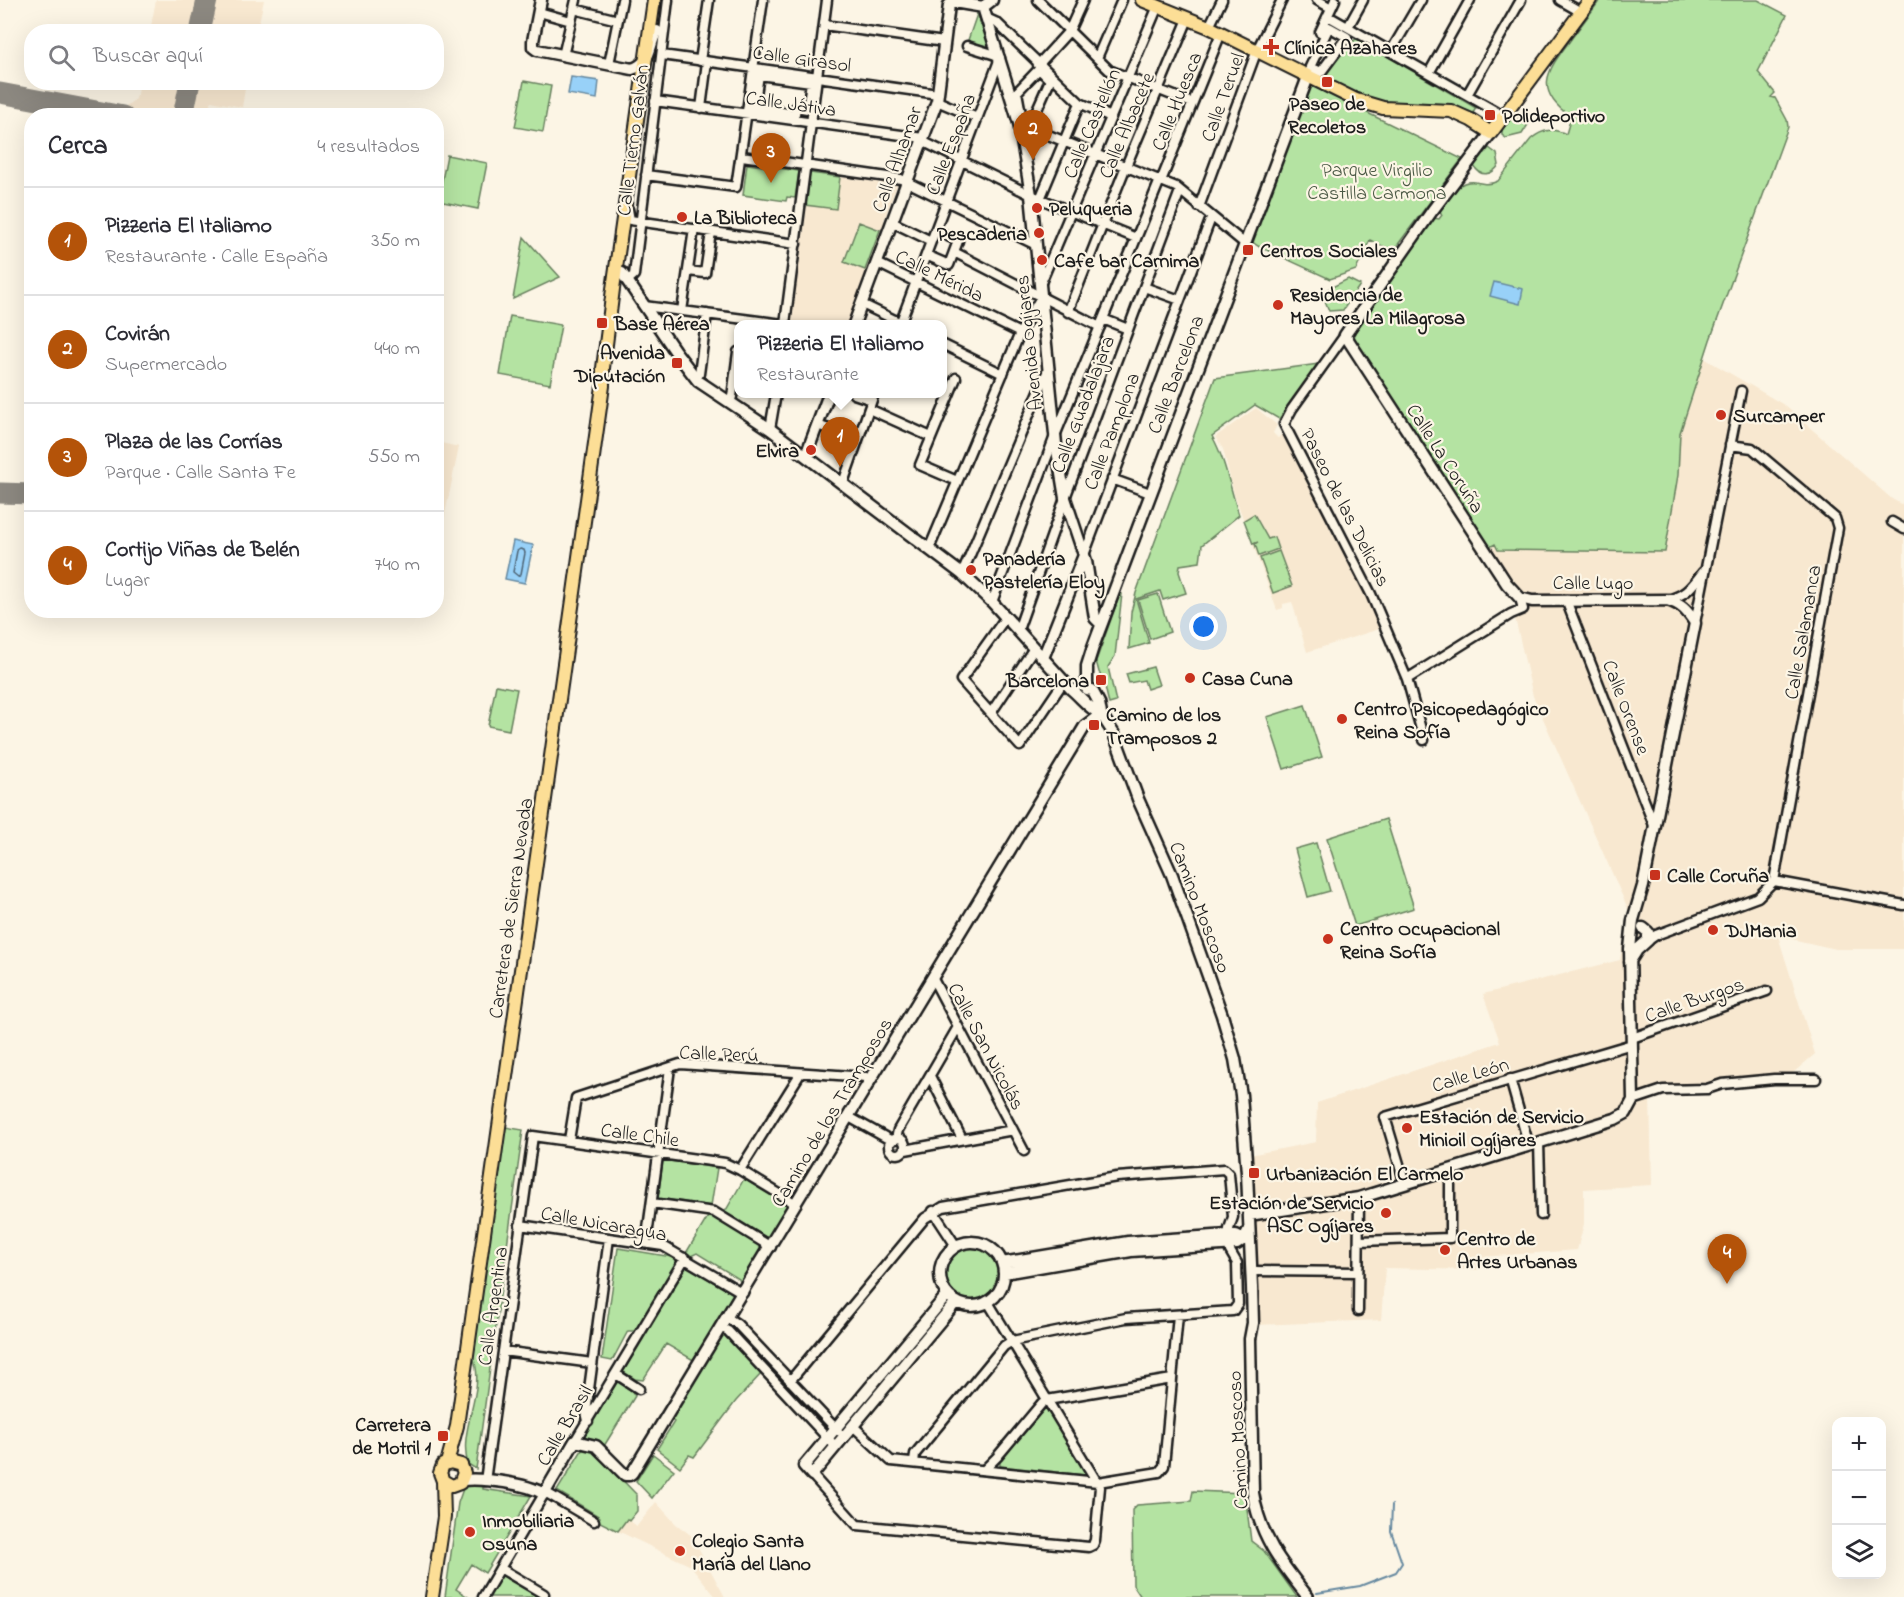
<!DOCTYPE html>
<html lang="es">
<meta charset="utf-8">
<style>
:root{--surface:#fff;--page:#f7f7f7;--text:#2b2b33;--muted:#7c7c81;--line:#e1e1e2;--accent:#b45309}
body{margin:0;font-family:"Indie Flower",sans-serif;background:var(--page);color:var(--text)}
.controls{position:absolute;right:18px;bottom:18px;display:grid;overflow:hidden;border-radius:12px;box-shadow:0 6px 24px #0002}
.controls button{width:54px;height:54px;display:grid;place-items:center;padding:0;border:0;border-bottom:2px solid var(--line);background:var(--surface);color:var(--text);font:30px sans-serif}
.you{position:absolute;left:1204px;top:627px;width:21px;height:21px;margin:-15px;border:4px solid #fff;border-radius:50%;background:#1a73e8;box-shadow:0 0 0 9px #1a73e833}
.badge{display:grid;place-items:center;width:39px;height:39px;border-radius:50%;background:var(--accent);color:#fff;font-size:20px;font-weight:700}
.pin{position:absolute;translate:-50% -50px;filter:drop-shadow(0 2px 3px #0008)}
.pin::after{content:'';position:absolute;top:32px;width:21px;height:18px;background:inherit;clip-path:polygon(0 0,100% 0,50% 100%)}
.popup{position:absolute;left:734px;top:320px;width:213px;height:78px;box-sizing:border-box;display:grid;place-content:center;border-radius:12px;background:var(--surface);filter:drop-shadow(0 2px 4px #0005);font-size:20px;white-space:nowrap;color:var(--muted)}
.popup b{font-size:22px;color:var(--text)}
.popup::after{content:'';position:absolute;left:50%;top:100%;margin-left:-12px;border:12px solid transparent;border-top-color:var(--surface)}
.list{margin:0;padding:0;list-style:none}
h2{display:flex;justify-content:space-between;align-items:center;height:78px;margin:0;padding:0 24px;font-size:26px}
h2 small{font-size:20px;font-weight:400;color:var(--muted)}
.list li{display:grid;grid-template-columns:39px 1fr auto;gap:18px;align-items:center;box-sizing:border-box;height:108px;padding:0 24px;border-top:2px solid var(--line)}
.list b{display:block;font-size:22px;white-space:nowrap}
.list p{margin:0;font-size:20px;white-space:nowrap;color:var(--muted)}
.list em{font-size:20px;font-style:normal;color:var(--muted)}
.icon{flex:none;width:33px;height:33px;fill:none;stroke:currentColor;stroke-width:2;stroke-linecap:round;stroke-linejoin:round}
.map{position:relative;flex:none;width:1904px;height:1597px;overflow:hidden}
.search{position:absolute;background:var(--surface);box-shadow:0 6px 24px #0002;left:24px;top:24px;width:420px;height:66px;display:flex;align-items:center;gap:15px;box-sizing:border-box;padding:0 21px;border-radius:24px;color:var(--muted);font-size:22px}
.panel{position:absolute;background:var(--surface);box-shadow:0 6px 24px #0002;left:24px;top:108px;width:420px;height:510px;border-radius:24px}
.map>svg:first-child{display:block}
.built{fill:#f8e8d0}
.green{fill:#b4e3a2;stroke:#68805f;stroke-width:1.5}
.water{fill:#98d1f8;stroke:#6689a0;stroke-width:1.5}
.lines{fill:none;stroke-linecap:round;stroke-linejoin:round}
.shore{stroke:#4e6474;stroke-width:1.5}
.stream{stroke:#6689a0;stroke-width:2}
.taxiway{stroke:#8c8880;stroke-width:21}
.street-casing{stroke:#1c1c1c;stroke-width:13}
.secondary-casing{stroke:#1c1c1c;stroke-width:15}
.primary-casing{stroke:#1c1c1c;stroke-width:16}
.street{stroke:#fcf5e5;stroke-width:8}
.secondary{stroke:#fcf5e5;stroke-width:10}
.primary{stroke:#fcde96;stroke-width:12}
.poi-dot{fill:#c8321e;stroke:#fcf5e5;stroke-width:2}
.labels{text-anchor:middle;stroke-width:4.5;stroke-linejoin:round;paint-order:stroke}
.poi-label{font-size:20px;font-weight:bold;fill:#1c1c1c;stroke:#fcf5e5;text-anchor:start}
.street-label{font-size:20px;fill:#1c1c1c;stroke:#fcf5e5}
.park-label{font-size:20px;fill:#4a5844;stroke:#fcf5e5}
</style>
<div class="map">
<svg width="1904" height="1597" viewBox="0 0 1904 1597">
<rect width="100%" height="100%" fill="#fcf5e5"/>
<filter id="ink" filterUnits="userSpaceOnUse"><feTurbulence type="fractalNoise" baseFrequency=".0167" numOctaves="2"/><feDisplacementMap in="SourceGraphic" scale="12" xChannelSelector="R" yChannelSelector="G"/><feConvolveMatrix kernelMatrix="1 2 1 2 8 2 1 2 1" color-interpolation-filters="sRGB"/></filter>
<g filter="url(#ink)">
<path class="built" d="M156,0H264L257,31H150Z
M139,83V82L246,83L242,107L211,101L207,115H117L119,107L123,108L136,99Z
M840,177L897,185L884,220L886,221L849,324H791L807,205L836,209Z
M1704,358L1784,405L1892,499L1904,506V949H1836L1778,936L1815,1054L1787,1078L1721,1088L1650,1096L1652,1185L1584,1189V1224L1577,1250L1481,1257L1478,1270L1385,1268L1381,1320L1255,1325L1250,1155L1316,1142L1317,1103L1500,1042L1483,994L1620,960L1629,911L1533,696L1515,618L1522,594L1509,580L1488,548L1495,544L1499,550L1665,552L1678,475L1680,433Z
M1256,408L1277,425L1273,433L1278,438L1283,433L1333,534L1366,593L1379,629L1307,652L1292,602L1283,604V608L1277,610L1234,494L1223,449L1215,437Z
M437,442L459,447L441,533L437,532Z
M656,1502L676,1524L692,1536L725,1597H716L691,1566L618,1531L627,1519L637,1526Z"/>
<path class="green" d="M1600,0H1758L1787,15L1758,72L1775,93L1771,97L1775,98L1787,120L1788,127L1710,340L1680,433L1678,475L1665,552L1498,550L1495,544L1488,548L1354,342L1355,332L1433,218L1439,219L1442,215L1439,209C1449,197 1457,180 1475,182C1484,184 1490,185 1498,181L1531,139C1543,129 1553,128 1566,134L1571,117C1534,91 1546,72 1569,42C1579,28 1590,14 1600,0Z
M977,14L991,51L967,43Z
M1347,37L1354,41L1356,38L1476,108L1473,113C1442,99 1418,108 1387,103C1362,98 1340,86 1318,75Z
M524,81L551,86L543,132L515,127Z
M1312,86L1462,159L1393,251L1370,240L1356,270L1330,279L1258,246L1251,241L1309,87Z
M1526,118L1529,123L1522,134L1506,138L1502,135V129L1511,119Z
M1489,148L1497,154L1499,165C1492,175 1481,178 1474,166L1483,152L1485,153Z
M447,155L487,163L478,209L438,201Z
M747,164L799,171L795,198L787,197L786,201L743,195Z
M810,173L840,177L836,209L805,205Z
M859,222L880,230L865,270L844,262Z
M524,237L560,277L513,299Z
M1348,279L1360,285L1343,310L1329,311L1324,298L1326,290Z
M510,316L561,325L550,384L500,375Z
M1319,364L1279,419L1255,405L1212,436C1226,461 1230,489 1239,515L1202,545L1200,562L1180,565L1179,572L1186,593L1163,600L1160,591L1136,599L1149,643L1129,649L1131,612L1136,593L1215,378Z
M1254,514L1268,539L1274,537L1278,549L1259,556L1255,544L1258,542L1253,544L1244,520Z
M1279,551L1292,586L1273,593L1260,558Z
M1120,594H1122L1115,656L1108,667L1116,702L1109,704L1104,682L1099,672L1096,661Z
M1158,594L1170,632L1150,639L1138,600Z
M1153,667L1159,685L1147,689L1144,680L1129,683L1126,674Z
M496,685L517,689L509,730L488,726Z
M1305,705L1322,757L1284,769L1267,717Z
M1386,819L1414,908L1355,926L1327,838Z
M1316,843L1330,891L1308,897L1295,849Z
M505,1127L523,1130L476,1469L468,1464C457,1430 487,1390 473,1357Z
M663,1160L717,1168L711,1206L658,1198Z
M744,1179L789,1206L769,1239L725,1212Z
M709,1215L764,1248L741,1286L739,1279L697,1253L691,1256L686,1253Z
M946 1274a26 26 0 1 1 52 0a26 26 0 1 1-52 0Z
M618,1248L672,1257L678,1261L635,1331H628L612,1361L602,1359Z
M687,1266L735,1295L695,1361L666,1344L643,1380L635,1379L623,1372Z
M726,1335L761,1374L736,1401L694,1457L689,1455L680,1467L657,1449L674,1422L670,1419L720,1336Z
M618,1381L630,1388L635,1396L604,1446C598,1441 589,1442 583,1437Z
M1047,1408L1086,1471L1085,1475L1000,1466V1461L1043,1410Z
M587,1449L596,1453L637,1495V1511L629,1521L627,1519L618,1531L598,1521L600,1517L557,1491L582,1450Z
M653,1454L674,1470L652,1498L636,1481Z
M472,1483L483,1484V1489L531,1496L485,1573L471,1564L456,1589L468,1597H445L458,1503L464,1486Z
M1193,1491L1245,1493L1251,1541L1264,1551L1297,1597H1141L1133,1585L1132,1510L1137,1505L1191,1501Z
M501,1575L539,1597H488Z"/>
<path class="water" d="M571,77L599,81L597,99L568,94Z
M1494,282L1523,289L1520,304L1490,296Z
M513,541L533,545L525,583L505,579Z"/>
<g class="lines">
<path class="shore" d="M520,549L524,550L525,553L521,574L518,576L513,572L517,551Z"/>
<path class="stream" d="M1317,1593L1360,1586L1396,1572L1402,1563L1391,1531L1392,1505"/>
<path class="taxiway" d="M200,32L207,0
M0,93L123,116
M183,116L190,82
M0,493L32,494"/>
<defs>
<path id="street" d="M1038,0L1109,70L1192,103
M1317,0L1331,8
M1560,0L1581,12
M574,9L618,20
M539,12L571,21
M1328,16L1504,116
M986,18L997,23L1080,103L1111,117
M824,25L944,42
M1209,27L1222,0
M1329,27L1347,37L1321,72L1310,67Z
M1348,27L1363,0
M1320,32L1335,0
M967,46L999,56
M1391,51L1421,0
M662,55L938,94
M563,56L576,0
M1097,58L1122,0
M700,61L709,0
M609,64L622,0
M1038,65L1069,31L1083,0
M1039,69L1050,80L1031,123L1022,119L1017,92Z
M1429,73L1470,0
M759,75L811,82L807,109L796,107L795,114L754,108Z
M1467,95L1521,0
M655,101L923,138
M937,101L977,118
M701,108L707,62
M1019,123L1176,187L1244,243
M922,141L1031,195L1136,238
M742,156L901,179L1036,245
M646,175L736,187L763,0
M1161,181L1221,33
M1040,199L1080,103
M1199,207L1257,50L1282,0
M628,209L630,220L796,244
M892,222L931,241
M954,252L1100,327
M926,255L949,265L958,241L935,230
M877,263L1020,333
M688,271L705,273L711,232
M627,281L634,275L668,0
M1040,285L1158,6
M1144,287L1180,300
M862,304L903,324
M644,306L783,324
M682,311L694,229
M1068,312L1126,166L1188,19
M1103,319L1128,329
M785,324L827,0
M900,324L1000,58
M1345,335L1292,409L1284,424L1371,594L1407,679L1424,740
M942,344L1003,374
M699,374L707,314
M956,378L920,465L957,481
M854,394L872,400
M732,397L738,352
M869,409L931,437
M817,425L858,439
M770,429L776,394
M1730,445L1752,448L1835,518L1838,528L1774,881
M1112,479L1150,493
M843,483L874,394
M1892,522L1904,529
M929,549L1020,333L1041,297
M1084,555L1211,218
M962,574L1048,370
M1566,600L1655,828
M1667,600C1687,595 1691,587 1703,572
M992,602L1055,436L1160,180
M1006,617L961,680L1020,746L1064,681
M1695,623L1741,391
M1018,630L1065,498L1180,191
M1407,679L1511,614L1523,609L1520,598
M991,713L1034,648
M1646,942L1656,935L1758,897L1774,881L1904,905
M933,979L1024,1151
M1632,1038L1767,991
M930,1076L962,1139
M1510,1079L1529,1146
M1633,1100L1663,1090L1707,1089L1722,1084L1774,1079H1816
M849,1117L892,1141
M889 1146a8 8 0 1 1 16 0a8 8 0 1 1-16 0Z
M896,1139L898,1130L958,1027
M569,1140L576,1098L680,1064L866,1077L871,1080
M1539,1142L1541,1215
M905,1150L1013,1130
M740,1170L800,1074
M1405,1184L1385,1117L1632,1044
M652,1203L714,1212L771,1247
M933,1211L956,1246
M520,1225L663,1246L743,1293
M1359,1241L1450,1238V1170
M646,1243L670,1068
M1252,1271L1358,1272
M1358,1311L1359,1198
M728,1318L737,1324L838,1431
M722,1328L728,1331L836,1447
M503,1351L592,1363
M616,1374L639,1389
M790,1381L925,1218L943,1207L1117,1177L1224,1169L1229,1174L1233,1217L1229,1229L1228,1240L1230,1251L1237,1263L1238,1304L1233,1311L1126,1318L1012,1341L1004,1346L915,1454L914,1463
M588,1421L586,1412L609,1238
M853,1426L891,1461L1098,1482L1159,1472L1164,1466L1178,1315
M575,1441L685,1258
M984,1470L997,1457L1042,1403L1047,1400L1172,1379
M812,1475L857,1525L1089,1547L1093,1545L1095,1540L1100,1487L988,1302
M485,1481L533,1136L725,1163L740,1170L796,1204
M545,1492L594,1521
M500,1568L544,1594
M483,1597L544,1494"/>
<path id="secondary" d="M541,0L533,41V47L537,50L632,69C652,63 648,46 657,31
M955,0L954,2L983,7L992,0
M983,7L1019,123L1031,195L1056,444L1065,498L1086,561L1095,618L1101,624
M616,272L622,273L675,351L698,381L770,429L962,574L992,602L1071,689C1081,697 1089,709 1101,714
M854,324L937,101L949,5L954,2
M806,455L829,394
M1043,658L1084,555
M1087,689L1092,690L1099,703L1101,714L1114,734L1138,799L1172,875L1222,1015L1235,1059L1241,1095L1247,1173L1252,1287L1253,1323L1250,1339L1253,1493C1260,1537 1281,1563 1308,1597
M1087,689V666L1093,647L1308,77
M1630,961L1637,950L1648,940V932L1643,928
M1249,1215L1359,1198L1615,1119L1626,1113L1633,1100L1630,949L1633,920L1643,886L1695,623C1687,610 1681,604 1667,600L1532,601L1520,598L1507,584L1345,335L1432,211L1491,133
M940 1274a32 32 0 1 1 64 0a32 32 0 1 1-64 0Z
M1002,1263L1128,1242L1228,1235H1236L1244,1239
M1004,1273L1131,1251L1237,1244L1244,1239L1249,1229
M947,1295L804,1466L812,1475L956,1302
M462,1480C484,1478 526,1483 544,1494L575,1441L596,1446L625,1475H629L632,1473L1085,726L1101,714"/>
<path id="primary" d="M1142,0L1209,27L1356,100L1383,108L1451,111L1471,120L1491,133L1590,0
M447,1463L457,1426L603,386V368L613,289L654,0
M432,1597L444,1517L443,1481L440,1473L443,1465L450,1462L461,1465L464,1473L460,1483L452,1486L443,1481"/>
</defs>
<use href="#street" class="street-casing"/>
<use href="#secondary" class="secondary-casing"/>
<use href="#primary" class="primary-casing"/>
<use href="#street" class="street"/>
<use href="#secondary" class="secondary"/>
<use href="#primary" class="primary"/>
</g>
</g>
<g class="poi-dot">
<path d="M1268 38h6v6h6v6h-6v6h-6v-6h-6v-6h6z"/>
<rect x="1321" y="76" width="12" height="12" rx="3"/>
<rect x="1484" y="109" width="12" height="12" rx="3"/>
<circle cx="1037" cy="208" r="6"/>
<circle cx="682" cy="217" r="6"/>
<circle cx="1039" cy="233" r="6"/>
<rect x="1242" y="244" width="12" height="12" rx="3"/>
<circle cx="1042" cy="260" r="6"/>
<circle cx="1278" cy="305" r="6"/>
<rect x="596" y="317" width="12" height="12" rx="3"/>
<rect x="671" y="357" width="12" height="12" rx="3"/>
<circle cx="1721" cy="415" r="6"/>
<circle cx="811" cy="450" r="6"/>
<circle cx="971" cy="570" r="6"/>
<circle cx="1190" cy="678" r="6"/>
<rect x="1095" y="674" width="12" height="12" rx="3"/>
<circle cx="1342" cy="719" r="6"/>
<rect x="1088" y="719" width="12" height="12" rx="3"/>
<rect x="1649" y="869" width="12" height="12" rx="3"/>
<circle cx="1713" cy="930" r="6"/>
<circle cx="1328" cy="939" r="6"/>
<circle cx="1407" cy="1128" r="6"/>
<rect x="1248" y="1167" width="12" height="12" rx="3"/>
<circle cx="1386" cy="1213" r="6"/>
<circle cx="1445" cy="1250" r="6"/>
<rect x="437" y="1430" width="12" height="12" rx="3"/>
<circle cx="470" cy="1532" r="6"/>
<circle cx="680" cy="1551" r="6"/>
</g>
<g class="labels">
<g class="poi-label">
<text x="1284" y="54">Clínica Azahares</text>
<text x="1327" y="110" text-anchor="middle">Paseo de<tspan x="1327" dy="23">Recoletos</tspan></text>
<text x="1502" y="122">Polideportivo</text>
<text x="1049" y="215">Peluqueria</text>
<text x="694" y="224">La Biblioteca</text>
<text x="1027" y="240" text-anchor="end">Pescaderia</text>
<text x="1260" y="257">Centros Sociales</text>
<text x="1054" y="267">Cafe bar Carnima</text>
<text x="1290" y="301">Residencia de<tspan x="1290" dy="23">Mayores La Milagrosa</tspan></text>
<text x="614" y="330">Base Aérea</text>
<text x="665" y="359" text-anchor="end">Avenida<tspan x="665" dy="23">Diputación</tspan></text>
<text x="1733" y="422">Surcamper</text>
<text x="799" y="457" text-anchor="end">Elvira</text>
<text x="983" y="565">Panadería<tspan x="983" dy="23">Pastelería Eloy</tspan></text>
<text x="1202" y="685">Casa Cuna</text>
<text x="1089" y="687" text-anchor="end">Barcelona</text>
<text x="1354" y="715">Centro Psicopedagógico<tspan x="1354" dy="23">Reina Sofía</tspan></text>
<text x="1106" y="721">Camino de los<tspan x="1106" dy="23">Tramposos 2</tspan></text>
<text x="1667" y="882">Calle Coruña</text>
<text x="1340" y="935">Centro Ocupacional<tspan x="1340" dy="23">Reina Sofía</tspan></text>
<text x="1725" y="937">DJMania</text>
<text x="1419" y="1123">Estación de Servicio<tspan x="1419" dy="23">Minioil Ogíjares</tspan></text>
<text x="1266" y="1180">Urbanización El Carmelo</text>
<text x="1374" y="1209" text-anchor="end">Estación de Servicio<tspan x="1374" dy="23">ASC Ogíjares</tspan></text>
<text x="1457" y="1245">Centro de<tspan x="1457" dy="23">Artes Urbanas</tspan></text>
<text x="431" y="1431" text-anchor="end">Carretera<tspan x="431" dy="23">de Motril 1</tspan></text>
<text x="482" y="1527">Inmobiliaria<tspan x="482" dy="23">Osuna</tspan></text>
<text x="692" y="1547">Colegio Santa<tspan x="692" dy="23">María del Llano</tspan></text>
</g>
<g class="street-label">
<text transform="translate(802 58) rotate(8)" y="7">Calle Girasol</text>
<text transform="translate(1222 97) rotate(-70)" y="7">Calle Teruel</text>
<text transform="translate(1176 101) rotate(-68)" y="7">Calle Huesca</text>
<text transform="translate(791 103) rotate(8)" y="7">Calle Játiva</text>
<text transform="translate(1091 123) rotate(-67)" y="7">Calle Castellón</text>
<text transform="translate(1126 125) rotate(-67)" y="7">Calle Albacete</text>
<text transform="translate(632 140) rotate(-83)" y="7">Calle Tierno Galván</text>
<text transform="translate(950 144) rotate(-69)" y="7">Calle España</text>
<text transform="translate(896 159) rotate(-70)" y="7">Calle Alhamar</text>
<text transform="translate(940 275) rotate(26)" y="7">Calle Mérida</text>
<text transform="translate(1028 343) rotate(-96)" y="7">Avenida Ogíjares</text>
<text transform="translate(1175 374) rotate(-69)" y="7">Calle Barcelona</text>
<text transform="translate(1082 404) rotate(-69)" y="7">Calle Guadalajara</text>
<text transform="translate(1111 431) rotate(-69)" y="7">Calle Pamplona</text>
<text transform="translate(1446 458) rotate(57)" y="7">Calle La Coruña</text>
<text transform="translate(1346 507) rotate(63)" y="7">Paseo de las Delicias</text>
<text x="1593" y="589">Calle Lugo</text>
<text transform="translate(1802 632) rotate(-80)" y="7">Calle Salamanca</text>
<text transform="translate(1627 707) rotate(69)" y="7">Calle Orense</text>
<text transform="translate(1201 907) rotate(69)" y="7">Camino Moscoso</text>
<text transform="translate(510 908) rotate(-82)" y="7">Carretera de Sierra Nevada</text>
<text transform="translate(1694 999) rotate(-19)" y="7">Calle Burgos</text>
<text transform="translate(987 1046) rotate(62)" y="7">Calle San Nicolás</text>
<text transform="translate(719 1053) rotate(2)" y="7">Calle Perú</text>
<text transform="translate(1470 1074) rotate(-17)" y="7">Calle León</text>
<text transform="translate(831 1112) rotate(-59)" y="7">Camino de los Tramposos</text>
<text transform="translate(640 1134) rotate(8)" y="7">Calle Chile</text>
<text transform="translate(604 1223) rotate(10)" y="7">Calle Nicaragua</text>
<text transform="translate(492 1306) rotate(-82)" y="7">Calle Argentina</text>
<text transform="translate(564 1425) rotate(-59)" y="7">Calle Brasil</text>
<text transform="translate(1237 1440) rotate(-93)" y="7">Camino Moscoso</text>
</g>
<g class="park-label">
<text x="1377" y="176">Parque Virgilio<tspan x="1377" dy="23">Castilla Carmona</tspan></text>
</g>
</g>
</svg>
<div class="controls">
<button>+</button>
<button>−</button>
<button><svg class="icon" aria-label="layers" viewBox="0 0 24 24"><path d="M12 4l9 5-9 5-9-5zM3 14l9 5 9-5"/></svg></button>
</div>
<div class="you"></div>
<div class="pin badge" style="left:840px;top:467px">1</div>
<div class="popup"><b>Pizzeria El Italiamo</b>Restaurante</div>
<div class="pin badge" style="left:1033px;top:160px">2</div>
<div class="pin badge" style="left:771px;top:183px">3</div>
<div class="pin badge" style="left:1727px;top:1284px">4</div>
<div class="search"><svg class="icon" aria-label="search" viewBox="0 0 24 24"><circle cx="10" cy="10" r="6"/><path d="M15 15l6 6"/></svg>Buscar aquí</div>
<section class="panel">
<h2>Cerca<small>4 resultados</small></h2>
<ul class="list">
<li><span class="badge">1</span><div><b>Pizzeria El Italiamo</b><p>Restaurante · Calle España</p></div><em>350 m</em></li>
<li><span class="badge">2</span><div><b>Covirán</b><p>Supermercado</p></div><em>440 m</em></li>
<li><span class="badge">3</span><div><b>Plaza de las Corrías</b><p>Parque · Calle Santa Fe</p></div><em>550 m</em></li>
<li><span class="badge">4</span><div><b>Cortijo Viñas de Belén</b><p>Lugar</p></div><em>740 m</em></li>
</ul>
</section>
</div>
